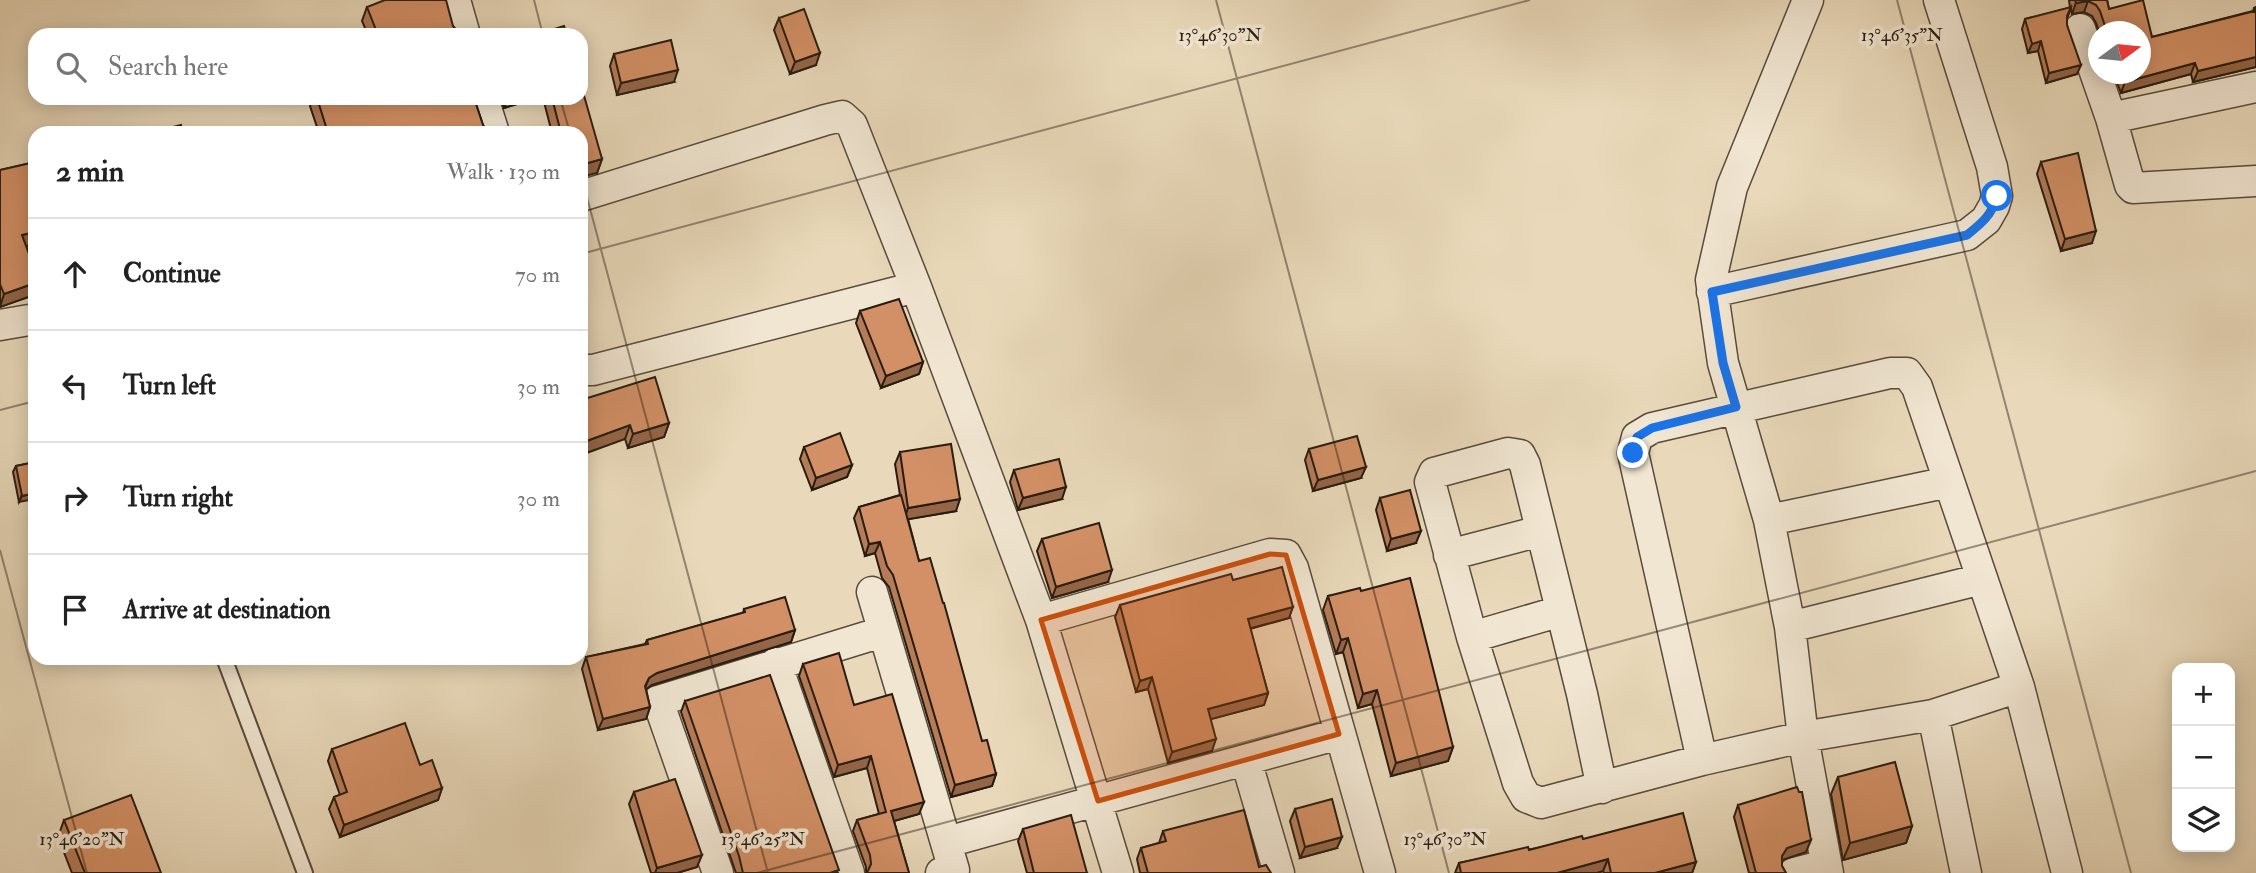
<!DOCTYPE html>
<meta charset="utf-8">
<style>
:root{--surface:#fff;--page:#f2f2f2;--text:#222;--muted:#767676;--line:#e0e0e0}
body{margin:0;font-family:"IM FELL Double Pica",serif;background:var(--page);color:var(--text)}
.controls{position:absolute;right:21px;bottom:21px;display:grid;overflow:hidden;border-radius:14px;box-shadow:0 4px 18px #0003}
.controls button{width:63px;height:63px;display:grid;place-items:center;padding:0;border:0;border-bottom:2px solid var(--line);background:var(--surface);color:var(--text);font:35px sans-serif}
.compass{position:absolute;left:2088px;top:21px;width:63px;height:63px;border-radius:50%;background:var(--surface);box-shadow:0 4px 18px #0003;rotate:75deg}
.stop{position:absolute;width:21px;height:21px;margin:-16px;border:5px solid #1a73e8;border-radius:50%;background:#fff}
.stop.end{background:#1a73e8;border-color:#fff;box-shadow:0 2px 7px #0008}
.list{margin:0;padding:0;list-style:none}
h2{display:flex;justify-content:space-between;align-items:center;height:91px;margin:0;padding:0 28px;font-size:30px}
h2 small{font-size:23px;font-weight:400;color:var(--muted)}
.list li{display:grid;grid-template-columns:46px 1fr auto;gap:21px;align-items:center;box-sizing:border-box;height:112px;padding:0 28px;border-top:2px solid var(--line)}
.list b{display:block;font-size:26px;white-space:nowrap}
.list em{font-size:23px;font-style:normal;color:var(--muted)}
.icon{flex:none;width:38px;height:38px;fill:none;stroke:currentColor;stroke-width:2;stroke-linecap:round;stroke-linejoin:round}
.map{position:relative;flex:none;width:2256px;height:873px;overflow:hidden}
.search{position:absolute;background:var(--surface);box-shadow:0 4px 18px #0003;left:28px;top:28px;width:560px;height:77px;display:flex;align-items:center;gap:18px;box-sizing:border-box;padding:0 24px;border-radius:21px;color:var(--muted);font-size:26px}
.panel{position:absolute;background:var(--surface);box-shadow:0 4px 18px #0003;left:28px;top:126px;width:560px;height:539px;border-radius:21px}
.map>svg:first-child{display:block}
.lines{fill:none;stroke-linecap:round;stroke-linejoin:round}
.lane-casing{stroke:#584b3b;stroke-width:18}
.street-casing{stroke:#584b3b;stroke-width:33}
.lane{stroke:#f1e6d2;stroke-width:14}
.street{stroke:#f1e6d2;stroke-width:30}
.wall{fill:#b57c58;stroke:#281c11;stroke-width:2}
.shaded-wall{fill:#946547;stroke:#281c11;stroke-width:2}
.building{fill:#d39066;stroke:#281c11;stroke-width:2}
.route{stroke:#1a73e8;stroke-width:9}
.marked{fill:#cb500d;fill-opacity:0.2;stroke:#cb500d;stroke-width:5;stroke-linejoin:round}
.ticks{fill:none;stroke:#281c11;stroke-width:2;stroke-opacity:0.45}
.ticks-label{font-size:18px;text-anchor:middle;fill:#281c11;stroke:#f1e6d2;stroke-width:7;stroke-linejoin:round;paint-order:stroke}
</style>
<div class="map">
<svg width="2256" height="873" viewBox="0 0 2256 873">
<rect width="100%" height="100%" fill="#e9d9ba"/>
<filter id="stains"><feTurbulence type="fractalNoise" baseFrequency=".00286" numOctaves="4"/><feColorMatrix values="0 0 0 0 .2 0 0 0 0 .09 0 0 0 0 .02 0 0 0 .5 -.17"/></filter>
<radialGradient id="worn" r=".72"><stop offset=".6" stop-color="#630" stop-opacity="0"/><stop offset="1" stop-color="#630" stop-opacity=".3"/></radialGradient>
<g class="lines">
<defs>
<path id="lane" d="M224,658L305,873"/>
<path id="street" d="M455,0L465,35
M1808,0L1732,187L1711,280L1723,363L1769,520L1790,627L1803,737L1828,873
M2080,29L2111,118
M2256,87L2111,118L2130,185L2133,188L2256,181
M483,98L494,133
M581,196L825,120L842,116L852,125L916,287L1041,620L1118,873
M1712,292L1967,235L1986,220L1994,206L1997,196L1992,167L1939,0
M0,325L35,319
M581,368L584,370H593L916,287
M1769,520L1949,482
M1449,555L1540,531
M872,592L954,870L941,873
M1041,620L1270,554L1286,555L1293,568L1380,873
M1790,627L1982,579
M1472,637L1561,611
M776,663L849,873
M1933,715L1966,873
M1246,760L1279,873
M1702,760L1633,453L1637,437L1652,428L1890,373H1907L1917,387L2019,687L2067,873
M1602,788L1582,694L1525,465L1520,455L1508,453L1434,473L1430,482L1472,637L1518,783L1526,797L1541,803L1702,760L1803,737L1933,715L2019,687
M947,842L1339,734
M718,873L658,701L882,632
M1794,873L1826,865"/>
</defs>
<use href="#lane" class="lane-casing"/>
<use href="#street" class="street-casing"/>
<use href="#lane" class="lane"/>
<use href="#street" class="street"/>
</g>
<path class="wall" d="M2069,0H2107L2109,9L2152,37L2253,11L2254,8L2256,7V67L2193,82L2191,74L2121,93L2114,74H2140V32H2099L2096,23L2092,16L2084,12L2072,14L2071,8L2067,19V25L2077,74L2046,83L2038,51L2028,53L2022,29L2025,19L2070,8Z
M367,7L453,26L460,35H368L362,21Z
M779,18L816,65L790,74L774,30Z
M614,54L674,82L617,95L610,66Z
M313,98H474L483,125L488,132L490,133H319L310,106Z
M500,98H537L504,108Z
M543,98H581L602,159L597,173L581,133H552Z
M35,162V244L26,246L35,270V292L34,295L0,307V170Z
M2041,162L2092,243L2061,251L2037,174Z
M860,311L923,362L919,374L881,388L856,323Z
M581,400L669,423L664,437L628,448L625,439Z
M804,447L852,465L847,477L812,490L800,459Z
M1309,449L1361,478L1313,491L1305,460Z
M900,452L956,511L908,519L919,561L982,741L996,774L992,786L951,797L889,587L882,578L875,553L865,556L854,518L859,507L900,495L895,464Z
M35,462L19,502L13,472L16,466Z
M1014,470L1062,499L1018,510L1010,482Z
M1380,498L1416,543L1387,551L1376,510Z
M1042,539L1108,582L1052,598L1037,551Z
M1233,580L1289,618L1250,629L1268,693L1264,705L1210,719L1212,751L1168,763L1148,689L1136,692L1115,617L1120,605Z
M1361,591L1453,747L1448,761L1391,776L1372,704L1358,708L1343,652L1336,654L1323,610L1328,596Z
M744,609L795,630L791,642L652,685L646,689L650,707L646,719L598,730L582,669L586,657L645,644L647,640L743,613Z
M803,664L854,705L919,814L894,821L909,873H866V867L853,831L857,820L879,814L867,768L834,777L799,676Z
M685,701L838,873H736L681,712Z
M332,749L420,765L442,788L438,800L340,837L329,809L334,797L340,795L328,761Z
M1838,777L1912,826L1906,843L1843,860L1831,794Z
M634,792L697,867L677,873H651L629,804Z
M1738,805L1806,852L1782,860V866L1786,873H1749L1734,817Z
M1295,809L1337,848L1300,858L1290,821Z
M64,820L161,873H72L58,837Z
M1023,829L1087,873H1027L1018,841Z
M1163,831L1259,867L1271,873H1140L1137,859L1141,848L1159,843Z
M1583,839L1696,862L1692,873H1604L1603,871L1597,873H1455L1459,863Z"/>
<path class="shaded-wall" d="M2088,1L2084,12L2072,14L2076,3Z
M2041,41L2038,51L2028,53L2032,44Z
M820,53L816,65L790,74L795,62Z
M2256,57V67L2193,82L2198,71Z
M2195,63L2191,74L2121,93L2125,82Z
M2081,65L2077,74L2046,83L2049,73Z
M678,70L674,82L617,95L621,83Z
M508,98H537L504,108Z
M602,159L597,173L581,177V165Z
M2096,231L2092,243L2061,251L2065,239Z
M35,232V244L17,248L22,235Z
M35,283L34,295L0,307L4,294Z
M923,362L919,374L881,388L886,376Z
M669,423L664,437L628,448L633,434Z
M630,425L625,439L581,455V443Z
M852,465L847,477L812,490L816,478Z
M1366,467L1361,478L1313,491L1318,480Z
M1066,487L1062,499L1018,510L1023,498Z
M35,493V499L19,502L22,496Z
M960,499L956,511L904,520L908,508Z
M1421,531L1416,543L1387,551L1391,539Z
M880,542L875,553L865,556L869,544Z
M1112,570L1108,582L1052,598L1056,587Z
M1293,607L1289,618L1244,630L1248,619Z
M795,630L791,642L652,685L645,690L641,698L649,678L657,673Z
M1348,638L1343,652L1336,654L1341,640Z
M1152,677L1148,689L1136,692L1140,681Z
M1377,690L1372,704L1358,708L1363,694Z
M1268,693L1264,705L1204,721L1208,709Z
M650,707L646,719L598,730L603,719Z
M1216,739L1212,751L1168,763L1172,752Z
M1453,747L1448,761L1391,776L1396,763Z
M871,756L867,768L834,777L838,765Z
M996,774L992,786L951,797L955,785Z
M442,788L438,800L340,837L344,825Z
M924,802L919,814L887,823L891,811Z
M1912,826L1906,843L1843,860L1850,843Z
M1342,837L1337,848L1300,858L1305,847Z
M1811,840L1806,852L1782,860L1777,868L1782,856L1787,848Z
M702,855L697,867L677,873H655L657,868Z
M1608,859L1603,871L1597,873H1557Z
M1696,862L1692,873H1655Z"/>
<path class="building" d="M385,0H446L453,26L460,35H378L367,7Z
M2075,0H2107L2109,9L2143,0L2152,37L2255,11L2254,8L2256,7V57L2198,71L2195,63L2125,82L2122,74H2140V32H2107L2100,11L2096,5L2088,1L2076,3Z
M2071,7L2067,16V25L2081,65L2049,73L2041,41L2032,44L2025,19Z
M804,9L820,53L795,62L779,18Z
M564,26L567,35H535Z
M671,40L678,70L621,83L614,54Z
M581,85L602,159L581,165V133H561L552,98H581Z
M317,98H474L483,125L488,132L490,133H328Z
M181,125L182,133H149Z
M2078,153L2096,231L2065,239L2041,162Z
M35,162V232L22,235L35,270V283L4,294L0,284V170Z
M899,299L923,362L886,376L860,311Z
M655,377L669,423L633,434L630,425L581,443V400Z
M840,433L852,465L816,478L804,447Z
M1357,436L1366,467L1318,480L1309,449Z
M951,444L960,499L908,508L900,452Z
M1059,459L1066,487L1023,498L1014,470Z
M35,462V493L22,496L16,466Z
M1410,490L1421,531L1391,539L1380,498Z
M901,495L919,561L930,558L943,603H944L982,741L987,740L996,774L955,785L893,575L887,566L880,542L869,544L859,507Z
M1099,523L1112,570L1056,587L1042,539Z
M1282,567L1293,607L1248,619L1268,693L1208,709L1216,739L1172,752L1152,677L1140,681L1120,605L1231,574L1233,580Z
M1410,578L1453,747L1396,763L1377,690L1363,694L1348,638L1341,640L1328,596L1360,588L1361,591Z
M785,597L795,630L657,673L649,678L645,686L650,707L603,719L586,657L648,644L647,640L745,612L744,609Z
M839,653L854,705L892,694L924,802L891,811L909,873H867L871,864L870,855L857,820L886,812L871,756L838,765L803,664Z
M770,675L839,870L830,873H743L739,856L685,701Z
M405,723L420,765L432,760L442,788L344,825L334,797L347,792L332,749Z
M1895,762L1912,826L1850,843L1838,777Z
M675,779L702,855L657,868L634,792Z
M1797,787L1799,792H1802L1811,840L1787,848L1782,856V866L1786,873H1756L1738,805Z
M131,795L161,873H85L64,820Z
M1332,799L1342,837L1305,847L1295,809Z
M1244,810L1259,867L1266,865L1271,873H1148L1141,848L1166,841L1163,831Z
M1683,813L1696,862L1655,873H1611L1608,859L1557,873H1461L1459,863L1528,847L1529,850L1582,836L1583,839Z
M1071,815L1087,873H1034L1023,829Z"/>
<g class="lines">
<path class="route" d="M1633,453L1637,437L1652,428L1736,407L1723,363L1712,292L1967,235C1982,223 1992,215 1997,196"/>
</g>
<path class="marked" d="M1270,554L1286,555L1339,734L1098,801L1041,620Z"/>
<path class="ticks" d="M534,0L543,35M1216,0L1449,873M1897,0L2131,873M560,98L570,133M581,175L768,873M581,254L1530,0M0,410L35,401M0,550L87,873M757,873L2256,471"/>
<g class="ticks-label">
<text x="1220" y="41">13°46'30"N</text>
<text x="1902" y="41">13°46'35"N</text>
<text x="82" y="845">13°46'20"N</text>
<text x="763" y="845">13°46'25"N</text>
<text x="1445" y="845">13°46'30"N</text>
</g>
<rect width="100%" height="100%" filter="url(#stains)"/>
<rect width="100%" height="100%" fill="url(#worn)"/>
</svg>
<div class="controls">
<button>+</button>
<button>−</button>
<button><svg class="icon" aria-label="layers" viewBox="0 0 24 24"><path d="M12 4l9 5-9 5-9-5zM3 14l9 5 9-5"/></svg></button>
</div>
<svg class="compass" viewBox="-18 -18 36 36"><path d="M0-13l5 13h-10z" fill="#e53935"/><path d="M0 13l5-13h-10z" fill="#767676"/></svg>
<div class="stop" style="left:1997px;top:196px"></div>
<div class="stop end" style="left:1633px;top:453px"></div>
<div class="search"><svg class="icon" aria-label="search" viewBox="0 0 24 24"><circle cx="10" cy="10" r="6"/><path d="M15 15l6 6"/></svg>Search here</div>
<section class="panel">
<h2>2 min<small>Walk · 130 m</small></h2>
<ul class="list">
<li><svg class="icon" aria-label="ahead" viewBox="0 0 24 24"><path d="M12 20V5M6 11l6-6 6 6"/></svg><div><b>Continue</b></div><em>70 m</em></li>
<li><svg class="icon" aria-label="left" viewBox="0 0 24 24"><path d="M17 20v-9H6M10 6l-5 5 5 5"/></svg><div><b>Turn left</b></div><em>30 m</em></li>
<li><svg class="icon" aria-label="right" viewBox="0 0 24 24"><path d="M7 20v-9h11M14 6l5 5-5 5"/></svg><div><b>Turn right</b></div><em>30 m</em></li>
<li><svg class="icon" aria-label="arrive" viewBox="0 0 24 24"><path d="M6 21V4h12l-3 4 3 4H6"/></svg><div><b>Arrive at destination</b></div></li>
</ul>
</section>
</div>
